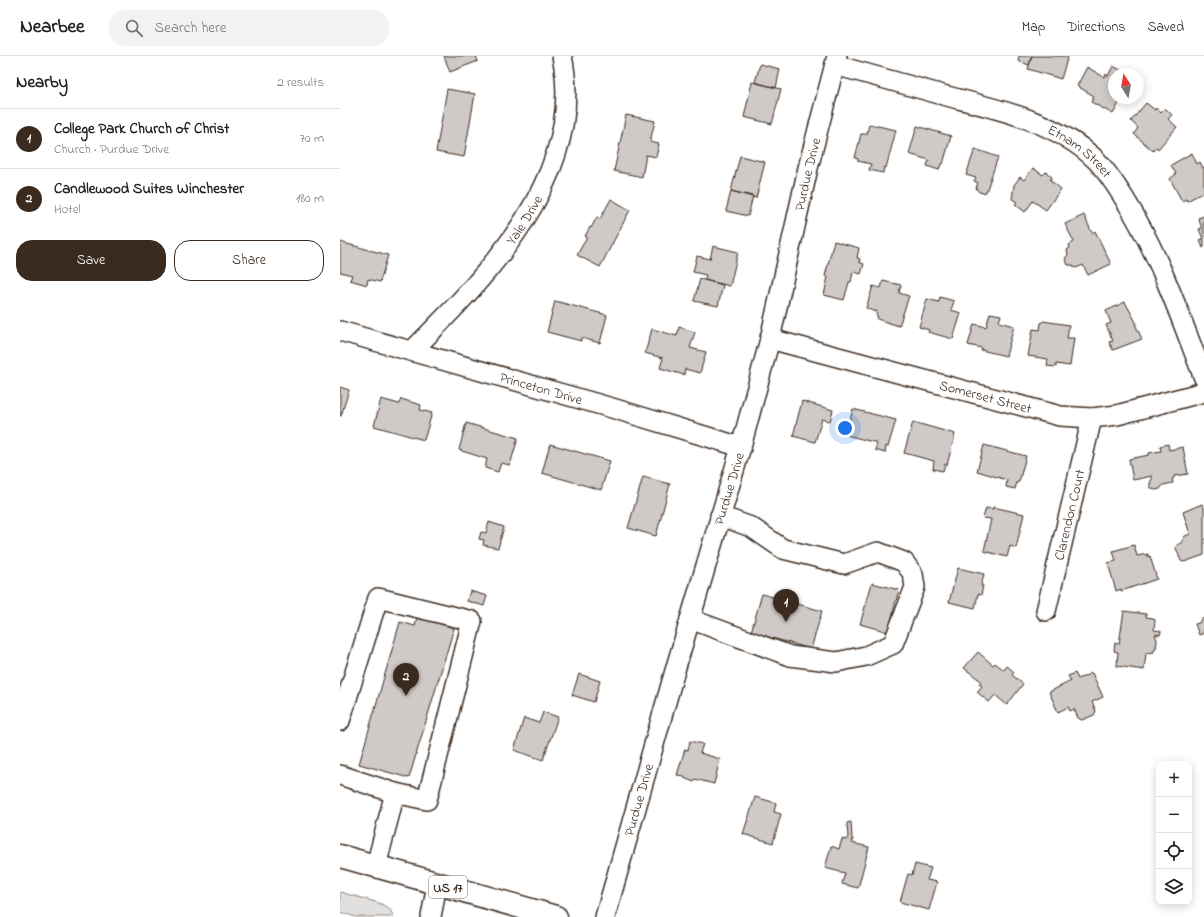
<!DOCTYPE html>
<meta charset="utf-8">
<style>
:root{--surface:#fff;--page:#f2f2f2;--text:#222;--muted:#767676;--line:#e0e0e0;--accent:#3b2a1e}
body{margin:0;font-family:"Indie Flower",sans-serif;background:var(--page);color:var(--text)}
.controls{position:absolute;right:12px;bottom:12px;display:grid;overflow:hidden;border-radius:8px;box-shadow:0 2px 10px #0003}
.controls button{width:36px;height:36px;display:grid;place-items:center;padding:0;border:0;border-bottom:1px solid var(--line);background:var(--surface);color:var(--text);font:20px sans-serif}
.compass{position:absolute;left:768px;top:12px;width:36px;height:36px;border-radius:50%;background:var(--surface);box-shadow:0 2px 10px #0003;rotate:349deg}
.you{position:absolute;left:505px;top:372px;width:14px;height:14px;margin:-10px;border:3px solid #fff;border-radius:50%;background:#1a73e8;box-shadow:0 0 0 6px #1a73e833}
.badge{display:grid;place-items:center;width:26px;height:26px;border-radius:50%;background:var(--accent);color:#fff;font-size:13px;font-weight:700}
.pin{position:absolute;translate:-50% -33px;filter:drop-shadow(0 1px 2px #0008)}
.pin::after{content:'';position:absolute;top:21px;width:14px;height:12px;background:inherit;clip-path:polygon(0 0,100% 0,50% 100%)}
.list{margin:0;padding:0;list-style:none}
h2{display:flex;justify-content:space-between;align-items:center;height:52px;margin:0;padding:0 16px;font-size:17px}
h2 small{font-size:13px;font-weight:400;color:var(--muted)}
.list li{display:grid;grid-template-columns:26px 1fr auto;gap:12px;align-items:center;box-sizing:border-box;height:60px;padding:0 16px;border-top:1px solid var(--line)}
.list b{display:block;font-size:15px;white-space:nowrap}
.list p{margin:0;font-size:13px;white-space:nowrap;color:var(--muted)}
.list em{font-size:13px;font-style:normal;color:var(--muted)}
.actions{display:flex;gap:8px;padding:12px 16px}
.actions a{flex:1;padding:9px 0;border:1px solid var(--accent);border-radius:16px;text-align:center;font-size:14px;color:var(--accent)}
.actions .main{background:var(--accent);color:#fff}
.icon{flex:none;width:22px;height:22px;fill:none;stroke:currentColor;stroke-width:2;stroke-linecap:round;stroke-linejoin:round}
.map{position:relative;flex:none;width:864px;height:861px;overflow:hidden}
header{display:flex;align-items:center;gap:24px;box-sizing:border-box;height:56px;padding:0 20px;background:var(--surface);border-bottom:1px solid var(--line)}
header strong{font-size:19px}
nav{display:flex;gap:22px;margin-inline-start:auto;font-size:14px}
.search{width:280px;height:36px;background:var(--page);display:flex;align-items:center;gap:10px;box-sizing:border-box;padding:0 14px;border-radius:16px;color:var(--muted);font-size:15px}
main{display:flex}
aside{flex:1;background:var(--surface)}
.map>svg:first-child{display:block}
.green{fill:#e2e0de;stroke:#8e857e}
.building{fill:#cfcac7;stroke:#3b2a1e}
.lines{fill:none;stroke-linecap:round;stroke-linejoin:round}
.minor-casing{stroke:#3b2a1e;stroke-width:22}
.highway-casing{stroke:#3b2a1e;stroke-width:25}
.minor{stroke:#fff;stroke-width:19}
.highway{stroke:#fff;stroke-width:22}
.labels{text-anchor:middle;stroke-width:3;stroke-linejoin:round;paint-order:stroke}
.shield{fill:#fff;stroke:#766a62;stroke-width:1}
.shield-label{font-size:13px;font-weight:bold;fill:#3b2a1e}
.street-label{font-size:14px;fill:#3b2a1e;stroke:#fff}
</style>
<header>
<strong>Nearbee</strong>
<div class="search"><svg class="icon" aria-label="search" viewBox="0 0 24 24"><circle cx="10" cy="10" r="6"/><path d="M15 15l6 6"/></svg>Search here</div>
<nav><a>Map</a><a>Directions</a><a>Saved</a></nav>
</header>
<main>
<aside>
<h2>Nearby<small>2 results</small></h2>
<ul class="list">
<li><span class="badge">1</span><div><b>College Park Church of Christ</b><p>Church · Purdue Drive</p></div><em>70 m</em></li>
<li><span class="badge">2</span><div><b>Candlewood Suites Winchester</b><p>Hotel</p></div><em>180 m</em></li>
</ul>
<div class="actions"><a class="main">Save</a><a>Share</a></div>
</aside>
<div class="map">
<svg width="864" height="861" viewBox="0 0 864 861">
<rect width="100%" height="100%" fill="#fff"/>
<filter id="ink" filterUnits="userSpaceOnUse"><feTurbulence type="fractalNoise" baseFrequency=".025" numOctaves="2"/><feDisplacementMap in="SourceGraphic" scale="8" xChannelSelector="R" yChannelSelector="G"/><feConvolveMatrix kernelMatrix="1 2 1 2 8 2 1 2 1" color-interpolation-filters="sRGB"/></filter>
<g filter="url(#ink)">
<path class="green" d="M0,836L39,847L49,852L54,861H16L0,856Z"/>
<path class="building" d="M104,0H136L138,5L110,16Z
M679,0H692L689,9L678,5Z
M692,0H728L721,23L688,13Z
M420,8L440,13L436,32L415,26Z
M773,10L786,17L774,18V42H782L773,58L751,46L754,40L737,30L747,11L764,21L766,18L768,20Z
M412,26L441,33L432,68L404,61Z
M107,33L135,38L124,101L96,96Z
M806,47L815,54L816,52L821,57L825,52L832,59L828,63L837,71L818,93L816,91L813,95L794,78L798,72L791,65Z
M286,59L315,65L310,86L319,88L316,101L306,99L302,121L274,115Z
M529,68L556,74L546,112L544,111L543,117L529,114L531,108L518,105V103L515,102L521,78H527Z
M577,70L611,80L603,108H601L599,114L587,110L589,104L569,98Z
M635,93L658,101L646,136L643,137L639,136L636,132L638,127L634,125L636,122L626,119Z
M852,97L857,108L860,106L863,112L864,111V136L847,145L846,143L842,145L830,123L836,118L831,109Z
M400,100L425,106L416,142L391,135Z
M693,112L703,119L706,116L712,121L710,124L721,133L706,154L693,145L685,156L675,148L677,146L672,143L674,129L680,121L684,124Z
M391,135L413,140L408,160L386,155Z
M271,143L290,154L260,211L237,199L247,181L245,180L250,171L251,172L257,161L260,163Z
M744,159L752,177L755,175L771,208L748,219L743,209L736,212L734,211L733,209H728L725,202L728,199L727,194L730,192L729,189L734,186L725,168Z
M864,160V191L863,192L860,184L863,183L859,173L862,172L858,162Z
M494,185L519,192L517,202L520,203L519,206L524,208L521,218L513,216L511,226H509L504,244L484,239L488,221L485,220Z
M0,186L48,199L40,226L28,223L27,229L10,224L12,219L0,216Z
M373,190L398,196L390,230L365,224L366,219L353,216L357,200L370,203Z
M360,223L383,229L378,250L354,245Z
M543,225L561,229L559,237L569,240L559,270L537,263L538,260L536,259L537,255H535V256L526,252L533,230L541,232Z
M600,241L614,245L611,254L621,257L613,283L588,276L589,274L579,271L587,243L599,246Z
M215,245L267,259L260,287L241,282V285L207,276Z
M785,246L797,268H795L802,283L773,294L769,286L773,285L766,269L771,267L766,255Z
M650,257L661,259L659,266L674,270L666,300L641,294L642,292L628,289L634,268L646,271Z
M703,265L729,269L727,282H734L730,310L716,308V311L707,310L708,303L688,300L693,273L700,274L701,267Z
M339,271L355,276L350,292L366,296L360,317L345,313L344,319L320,312L323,302L305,297L312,273L337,280Z
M0,331L9,334L1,360H0Z
M41,343L59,348L61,343L81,349L80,354L92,357L84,384L34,370Z
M462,345L493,354L490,365L482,363L475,386L453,380Z
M513,353L556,364L548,391L546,390L545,397L535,394L537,387L506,379Z
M573,366L615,378L607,409L605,408L603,415L593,413L594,405L564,397Z
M126,367L178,382L170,409L161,407L158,416L145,412L147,403L119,394Z
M210,388L270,405L261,434L202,417Z
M828,388L829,394L843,391L848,418L834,420V422L832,423L833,427L823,429L820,433L815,434L810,431V427L812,423V420L793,424L789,403L809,399V397L821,395L820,390Z
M644,389L686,400L679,426H677L675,433L666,431L667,424L637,415Z
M303,421L330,428L316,480L288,472Z
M862,448L864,452V499L844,506L841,505L836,492L837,489L841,487L845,480L850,478L843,456Z
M653,451L684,458L676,492L670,490L667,501L644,495L651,463L643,462L646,452L653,453Z
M149,466L164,471L158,492L143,489L144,484L139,483L141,476L146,477Z
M794,489L797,500L808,498V501L810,500L817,523L781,535V533L776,535L768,507L776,505L773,495Z
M618,512L644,518L641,530H643L641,539L638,538L635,552L609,546Z
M532,527L559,534L548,576L520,568Z
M130,535L147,540L144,550L127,545Z
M422,538L482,555L471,593L411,576Z
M784,555L806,558V561L813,562L815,564L814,574L821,575L820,579L815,578L817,584L816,592L814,593V596L806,597L804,614L777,610L778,596L774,595L775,587L779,588Z
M77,561L114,572L69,722L19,708L60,566L75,570Z
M864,562V577L859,579L855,568L859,567L861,563Z
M638,596L653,609L655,607L664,614L667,610L674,616L672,619L683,628L667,649L655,639L649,646L637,636L642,630L639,628L641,625L624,612Z
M735,617L738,623L752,617L763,641L752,646L756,655L754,659L742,664L738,662L734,653L730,655L728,651L718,656L709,636L731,625L728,620Z
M239,618L260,625L254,646L232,639Z
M203,656L218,661L203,704L174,694L184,662L199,667Z
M350,685L363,688L360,697L380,703L374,728L355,723L354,726L344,722V720L337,719L345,693L348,694Z
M415,741L436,747L434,756L441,758L433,787L403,778Z
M511,766L512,783H513L512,787L529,791L518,832L502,828L505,817L485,812L491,790L499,793L502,783L506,784L508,781L507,767Z
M575,808L591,812L587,824L597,826L589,854L560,846L568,818L572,819Z"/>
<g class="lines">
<defs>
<g id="minor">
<path id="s1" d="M495,9C531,19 567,29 603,39C656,53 714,64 755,103C767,115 775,128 784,142C819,197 840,261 864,322"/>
<path id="s2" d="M0,275L272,352L401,391"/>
<path id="s3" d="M430,283L720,360L752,362L777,359L864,336"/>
<path id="s4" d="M72,295C148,219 247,118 222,0"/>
<path id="s5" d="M706,555L752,362"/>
<path d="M350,563L450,600L496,606L526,600L553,588L575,531L573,518L564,506L538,496L504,508L443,493L411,471L380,460"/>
<path d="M0,665L38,542L132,565L87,744L55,737L0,719"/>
<path d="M36,810L55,737"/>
<path d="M91,861L97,828"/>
<path id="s6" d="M265,861L336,611L401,391L430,283L468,112L497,0"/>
</g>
<path id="highway" d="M0,800L216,861"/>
</defs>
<use href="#minor" class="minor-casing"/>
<use href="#highway" class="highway-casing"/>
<use href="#minor" class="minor"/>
<use href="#highway" class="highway"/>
</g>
</g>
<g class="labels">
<rect class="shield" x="89" y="820" width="38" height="22" rx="3"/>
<g class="shield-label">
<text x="108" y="836">US 17</text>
</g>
<g class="street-label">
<text dy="5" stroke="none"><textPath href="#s1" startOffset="262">Etnam Street</textPath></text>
<text dy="5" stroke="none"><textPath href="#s6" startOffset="770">Purdue Drive</textPath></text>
<text dy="5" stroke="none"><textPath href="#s4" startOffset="173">Yale Drive</textPath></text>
<text dy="5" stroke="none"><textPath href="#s2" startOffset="209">Princeton Drive</textPath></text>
<text dy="5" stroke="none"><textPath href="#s3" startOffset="223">Somerset Street</textPath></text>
<text dy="5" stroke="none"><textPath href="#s6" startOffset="446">Purdue Drive</textPath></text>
<text dy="5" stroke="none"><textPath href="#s5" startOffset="99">Clarendon Court</textPath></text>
<text dy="5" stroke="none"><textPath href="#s6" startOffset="122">Purdue Drive</textPath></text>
</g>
</g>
</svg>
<div class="controls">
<button>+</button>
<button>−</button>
<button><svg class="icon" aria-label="locate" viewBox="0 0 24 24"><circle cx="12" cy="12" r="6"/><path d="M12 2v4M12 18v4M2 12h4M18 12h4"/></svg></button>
<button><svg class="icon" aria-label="layers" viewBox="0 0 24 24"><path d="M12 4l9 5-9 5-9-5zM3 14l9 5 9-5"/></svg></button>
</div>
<svg class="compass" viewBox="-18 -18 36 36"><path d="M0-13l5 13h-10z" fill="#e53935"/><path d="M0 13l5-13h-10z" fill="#767676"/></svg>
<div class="you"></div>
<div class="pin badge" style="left:446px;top:566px">1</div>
<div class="pin badge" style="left:66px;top:640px">2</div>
</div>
</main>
